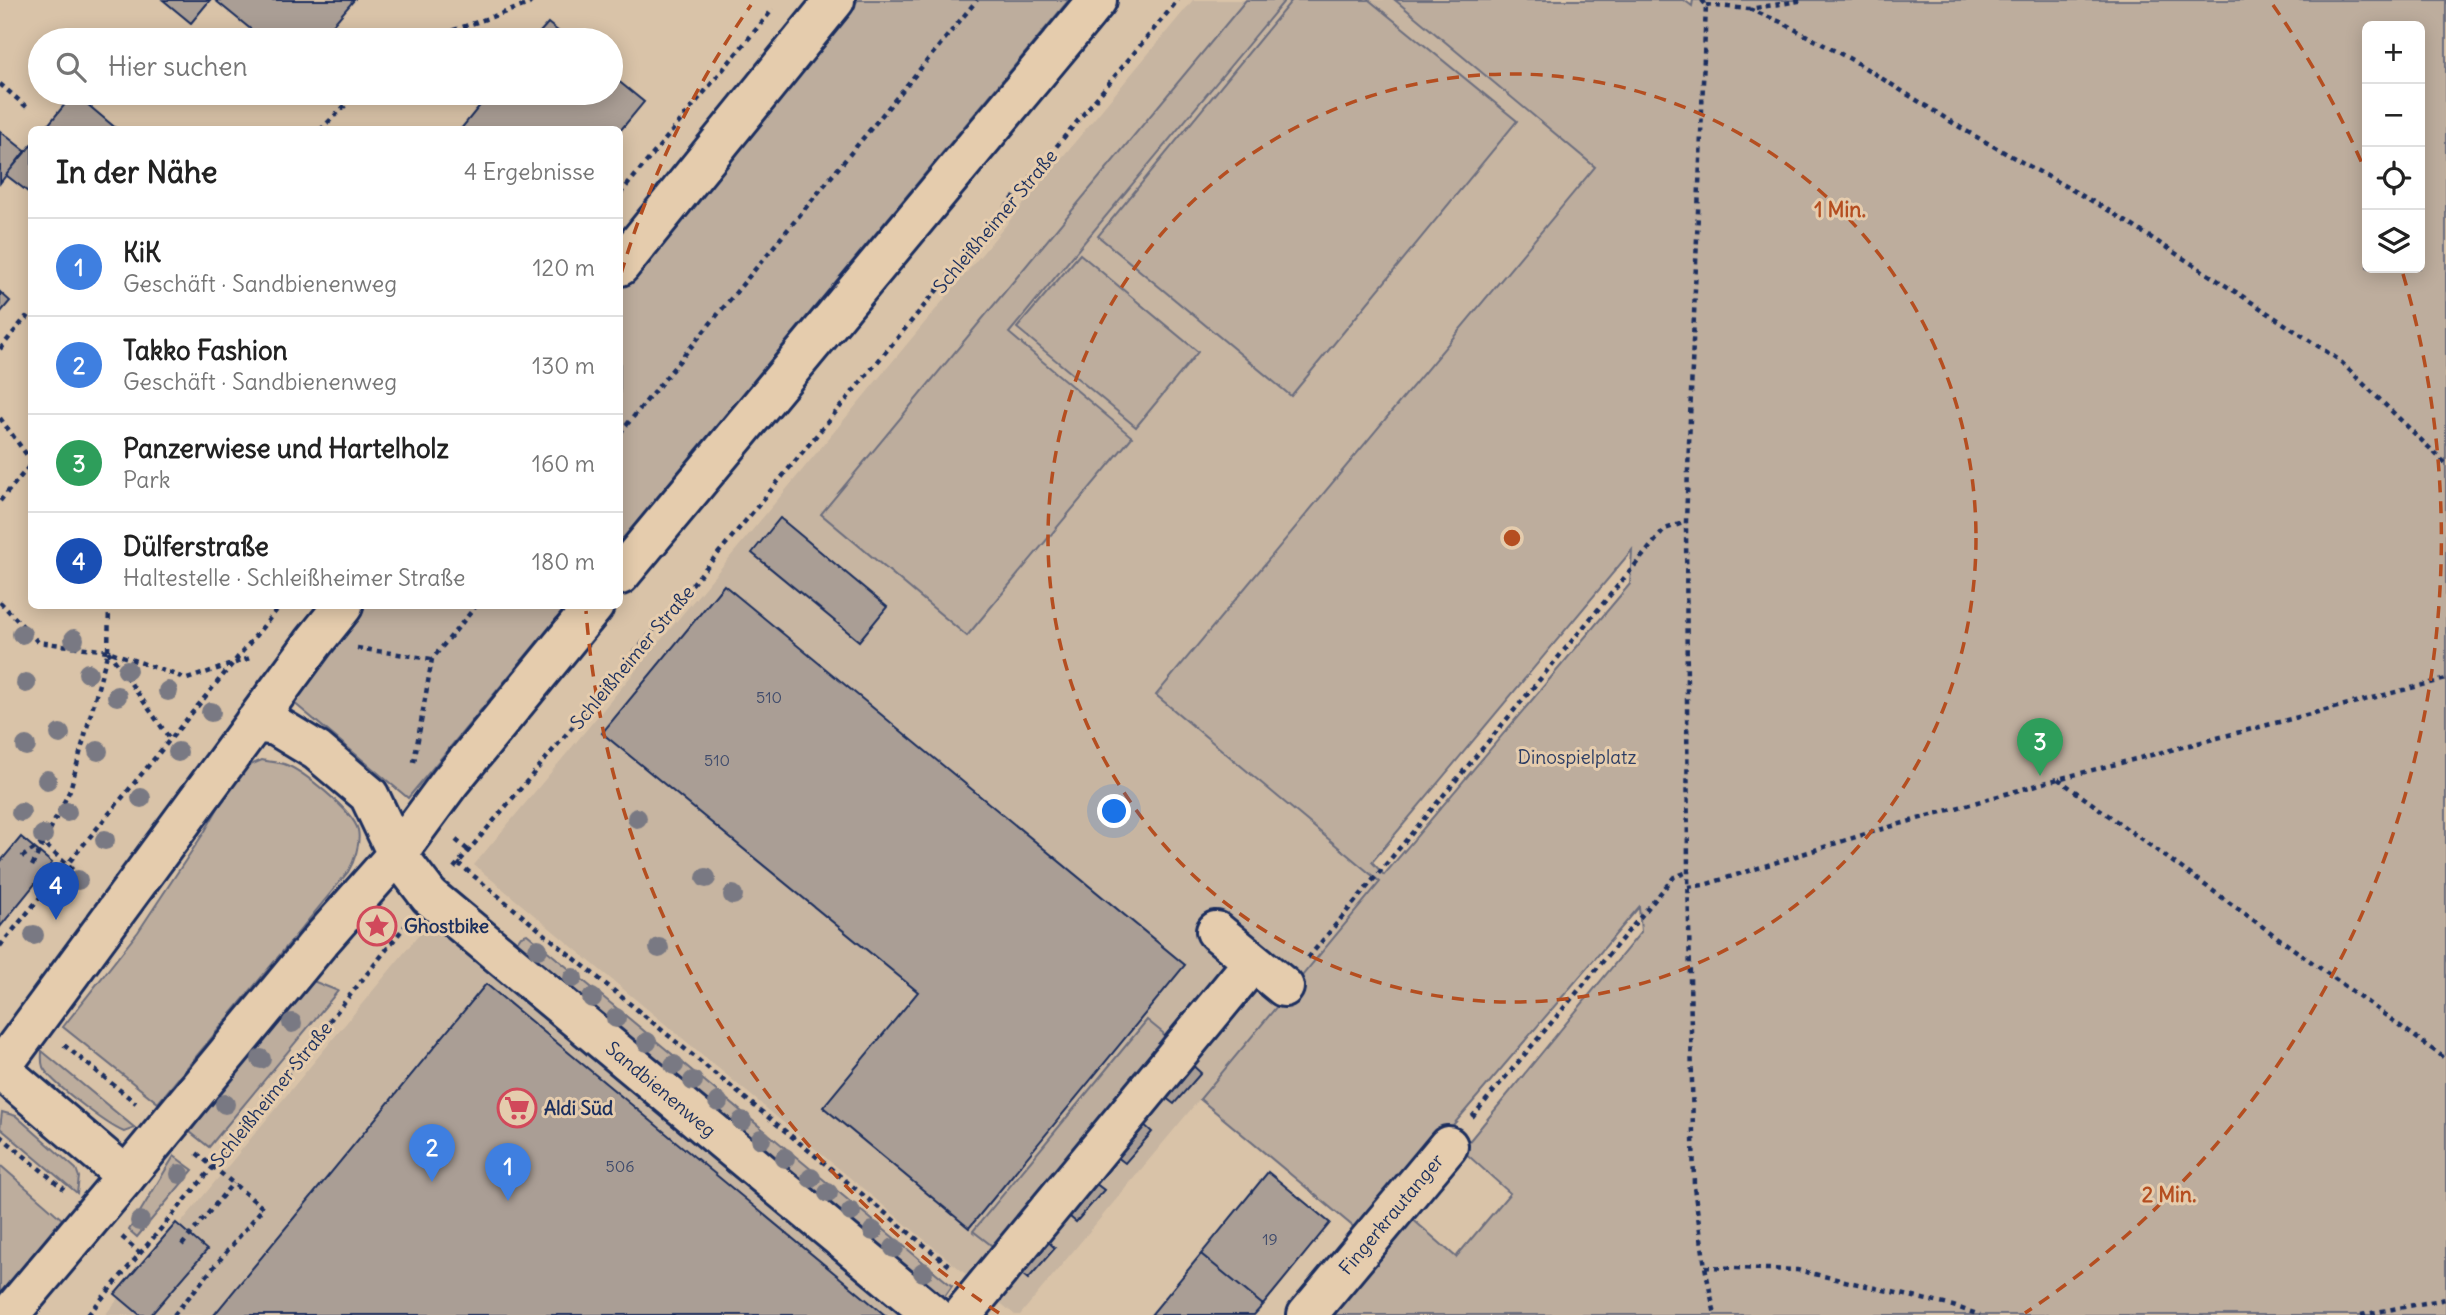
<!DOCTYPE html>
<html lang="de">
<meta charset="utf-8">
<style>
:root{--surface:#fff;--page:#f6f6f6;--text:#222;--muted:#767676;--line:#e0e0e0;--accent:#b45309}
body{margin:0;font-family:Delius,sans-serif;background:var(--page);color:var(--text)}
.controls{position:absolute;right:21px;top:21px;display:grid;overflow:hidden;border-radius:10px;box-shadow:0 4px 18px #0003}
.controls button{width:63px;height:63px;display:grid;place-items:center;padding:0;border:0;border-bottom:2px solid var(--line);background:var(--surface);color:var(--text);font:35px sans-serif}
.you{position:absolute;left:1115px;top:812px;width:24px;height:24px;margin:-18px;border:5px solid #fff;border-radius:50%;background:#1a73e8;box-shadow:0 0 0 10px #1a73e833}
.badge{display:grid;place-items:center;width:46px;height:46px;border-radius:50%;background:var(--accent);color:#fff;font-size:23px;font-weight:700}
.pin{position:absolute;translate:-50% -58px;filter:drop-shadow(0 2px 4px #0008)}
.pin::after{content:'';position:absolute;top:37px;width:24px;height:21px;background:inherit;clip-path:polygon(0 0,100% 0,50% 100%)}
.list{margin:0;padding:0;list-style:none}
h2{display:flex;justify-content:space-between;align-items:center;height:91px;margin:0;padding:0 28px;font-size:30px}
h2 small{font-size:23px;font-weight:400;color:var(--muted)}
.list li{display:grid;grid-template-columns:46px 1fr auto;gap:21px;align-items:center;box-sizing:border-box;height:98px;padding:0 28px;border-top:2px solid var(--line)}
.list b{display:block;font-size:26px;white-space:nowrap}
.list p{margin:0;font-size:23px;white-space:nowrap;color:var(--muted)}
.list em{font-size:23px;font-style:normal;color:var(--muted)}
.icon{flex:none;width:38px;height:38px;fill:none;stroke:currentColor;stroke-width:2;stroke-linecap:round;stroke-linejoin:round}
.map{position:relative;flex:none;width:2446px;height:1315px;overflow:hidden}
.search{position:absolute;background:var(--surface);box-shadow:0 4px 18px #0003;left:28px;top:28px;width:595px;height:77px;display:flex;align-items:center;gap:18px;box-sizing:border-box;padding:0 24px;border-radius:38px;color:var(--muted);font-size:26px}
.panel{position:absolute;background:var(--surface);box-shadow:0 4px 18px #0003;left:28px;top:126px;width:595px;height:483px;border-radius:10px}
.map>svg:first-child{display:block}
.built{fill:#c7b5a1}
.green{fill:#bdad9d;stroke:#6c6e7e;stroke-width:2;fill-rule:evenodd}
.building{fill:#aa9e95;stroke:#1b2f5e;stroke-width:2}
.lines{fill:none;stroke-linecap:round;stroke-linejoin:round}
.minor-casing{stroke:#1b2f5e;stroke-width:44}
.major-casing{stroke:#1b2f5e;stroke-width:44}
.path{stroke:#1b2f5e;stroke-width:4.5;stroke-dasharray:5 5;stroke-linecap:butt}
.minor{stroke:#e5ccad;stroke-width:38}
.major{stroke:#e5ccad;stroke-width:38}
.tree{fill:#797983}
.ring{fill:none;stroke:#b54e20;stroke-width:3.5;stroke-dasharray:12 9}
.labels{text-anchor:middle;stroke-width:6;stroke-linejoin:round;paint-order:stroke}
.number-label{font-size:16px;fill:#3f4b6c}
.street-label{font-size:19px;fill:#1b2f5e;stroke:#e5ccad}
.park-label{font-size:19px;fill:#2b3c64;stroke:#e5ccad}
.poi-label{font-size:19px;font-weight:bold;fill:#1b2f5e;stroke:#e5ccad;text-anchor:start}
.centre{fill:#b54e20;stroke:#e5ccad;stroke-width:3.5}
.ring-label{font-size:21px;text-anchor:middle;font-weight:bold;fill:#b54e20;stroke:#e5ccad;stroke-width:6;stroke-linejoin:round;paint-order:stroke}
</style>
<div class="map">
<svg width="2446" height="1315" viewBox="0 0 2446 1315">
<rect width="100%" height="100%" fill="#d9c3a8"/>
<filter id="ink" filterUnits="userSpaceOnUse"><feTurbulence type="fractalNoise" baseFrequency=".0143" numOctaves="2"/><feDisplacementMap in="SourceGraphic" scale="14" xChannelSelector="R" yChannelSelector="G"/><feConvolveMatrix kernelMatrix="1 2 1 2 8 2 1 2 1" color-interpolation-filters="sRGB"/></filter>
<g filter="url(#ink)">
<path class="built" d="M1193,0H1395L1595,167L1156,695L1380,882L1020,1315H1015L474,865Z
M456,890L517,942L962,1315H105Z"/>
<path class="green" d="M858,0H1069L620,542V289Z
M1246,0H1285L1009,333L1132,437L967,636L821,514Z
M1292,0H1369L1517,121L1291,396L1098,236Z
M1395,0H1684L1692,6L1693,0H2446V1315H1328L1410,1217L1456,1257L1510,1193L1462,1150L1641,932L1639,907L1361,1233L1200,1099L1380,882L1156,695L1595,167ZM2367,26H2420V268H2367ZM1632,550L1630,584L1384,875L1372,862Z
M1080,254L1198,352L1136,427L1017,328Z
M359,606H567L408,798L287,697Z
M262,760C269,762 277,762 284,764C302,770 353,811 358,830C361,843 354,862 348,872L158,1103L63,1027L138,932L205,831L235,778L248,766Z
M527,934L952,1286L943,1299L517,942L521,936Z
M308,979L338,991L209,1147L190,1132Z
M1147,1020L1163,1033L1165,1042L995,1248L973,1231Z
M42,1051L135,1128L124,1132C107,1125 50,1082 43,1067C41,1062 42,1056 42,1051Z
M2,1112L16,1116L76,1169L79,1177L77,1193L0,1128Z
M174,1156L193,1170L137,1237L129,1230Z
M0,1165L62,1219L0,1294Z"/>
<path class="building" d="M163,0H210L191,23Z
M215,0H354L320,40H264Z
M548,23L569,40H533Z
M611,75L644,102L620,131L460,130L490,93H611Z
M74,93L118,130H44Z
M0,131L25,151L0,183Z
M32,144V195L6,175Z
M0,292L10,301L0,313Z
M780,518L887,607L859,641L752,553Z
M724,585L1185,965L969,1228L823,1107L918,992L602,733Z
M21,837L52,863L0,927V862Z
M486,984L885,1315H214Z
M1189,1062L1201,1073L1174,1104L1161,1094Z
M1140,1121L1152,1132L1125,1163L1112,1153Z
M1268,1172L1330,1223L1263,1305L1201,1254Z
M1091,1180L1104,1190L1076,1222L1064,1212Z
M176,1223L207,1250L151,1315H140L115,1294Z
M1043,1237L1055,1248L1028,1279L1016,1269Z
M1201,1254L1263,1305L1254,1315H1151Z"/>
<g class="lines">
<defs>
<path id="minor" d="M620,266L835,0
M620,575L1097,0
M254,723L276,726L317,751L369,795L397,854L429,896L933,1315
M1216,931L1284,987
M0,1069L314,642L343,606
M126,1176L321,940L397,854L450,782L594,606
M962,1315L1253,962
M1307,1315L1448,1146"/>
<path id="major" d="M0,1069L126,1176L9,1315"/>
</defs>
<use href="#minor" class="minor-casing"/>
<use href="#major" class="major-casing"/>
<path class="path" d="M1702,0L1706,5L1686,522L1688,872L1694,1187L1705,1267L1715,1315
M1706,5L1749,9L1805,0
M1749,9L1781,22L1854,61L1966,131L2108,210L2242,296L2339,360L2446,464
M425,40L529,4L532,0
M0,84L29,109
M320,130L358,93
M620,194L773,9
M0,349L26,317L32,321
M0,418L32,462
M620,433L977,0
M0,501L32,463
M0,602L38,642L108,651L187,679L253,657
M357,648L432,659
M108,651L170,739
M414,762L432,659L476,606
M2058,779L2446,1059
M456,840L469,851
M22,857L43,843L73,870
M458,863L951,1267
M32,866L70,790L108,651L109,606
M454,868L747,519L1178,0
M1688,887L1704,885L1872,832L2058,779L2446,679
M0,946L280,606
M1308,958L1665,529L1686,522
M64,1045L136,1103
M1472,1117L1674,877L1688,872
M0,1136L64,1189
M122,1237L140,1253
M182,1245L233,1183
M1705,1267L1797,1270L1953,1306L1980,1315
M88,1315L213,1167L406,925
M174,1315L263,1208L194,1151
M2361,1315L2446,1299"/>
<use href="#minor" class="minor"/>
<use href="#major" class="major"/>
</g>
<g class="tree">
<circle cx="22" cy="634" r="10"/>
<circle cx="74" cy="639" r="10"/>
<circle cx="127" cy="670" r="10"/>
<circle cx="88" cy="673" r="10"/>
<circle cx="26" cy="683" r="10"/>
<circle cx="168" cy="691" r="10"/>
<circle cx="117" cy="696" r="10"/>
<circle cx="211" cy="712" r="10"/>
<circle cx="60" cy="734" r="10"/>
<circle cx="26" cy="746" r="10"/>
<circle cx="98" cy="751" r="10"/>
<circle cx="178" cy="752" r="10"/>
<circle cx="47" cy="780" r="10"/>
<circle cx="141" cy="798" r="10"/>
<circle cx="21" cy="812" r="10"/>
<circle cx="67" cy="812" r="10"/>
<circle cx="637" cy="818" r="10"/>
<circle cx="43" cy="835" r="10"/>
<circle cx="105" cy="840" r="10"/>
<circle cx="706" cy="878" r="10"/>
<circle cx="78" cy="880" r="10"/>
<circle cx="733" cy="895" r="10"/>
<circle cx="34" cy="935" r="10"/>
<circle cx="659" cy="948" r="10"/>
<circle cx="538" cy="949" r="10"/>
<circle cx="573" cy="978" r="10"/>
<circle cx="592" cy="998" r="10"/>
<circle cx="616" cy="1018" r="10"/>
<circle cx="292" cy="1023" r="10"/>
<circle cx="647" cy="1042" r="10"/>
<circle cx="261" cy="1059" r="10"/>
<circle cx="674" cy="1065" r="10"/>
<circle cx="693" cy="1081" r="10"/>
<circle cx="718" cy="1102" r="10"/>
<circle cx="225" cy="1104" r="10"/>
<circle cx="742" cy="1121" r="10"/>
<circle cx="761" cy="1139" r="10"/>
<circle cx="785" cy="1158" r="10"/>
<circle cx="180" cy="1174" r="10"/>
<circle cx="811" cy="1178" r="10"/>
<circle cx="828" cy="1193" r="10"/>
<circle cx="851" cy="1212" r="10"/>
<circle cx="140" cy="1221" r="10"/>
<circle cx="873" cy="1231" r="10"/>
<circle cx="894" cy="1248" r="10"/>
<circle cx="923" cy="1272" r="10"/>
</g>
</g>
<g class="ring">
<circle cx="1512" cy="538" r="464"/>
<path d="M999 1313A929 929 0 0 1 586 611M621 274A929 929 0 0 1 751 5M2273 5A929 929 0 0 1 2367 175M2403 274A929 929 0 0 1 2025 1313"/>
</g>
<defs>
<symbol id="sight-ring" viewBox="-11 -11 22 22"><circle r="9.5" fill="#e5ccad" stroke="#d1495b" stroke-width="1.5"/><path d="M0-6L1.8-2.2L6-1.7L2.9 1.2L3.7 5.4L0 3.3L-3.7 5.4L-2.9 1.2L-6-1.7L-1.8-2.2Z" fill="#d1495b"/></symbol>
<symbol id="supermarket-ring" viewBox="-11 -11 22 22"><circle r="9.5" fill="#e5ccad" stroke="#d1495b" stroke-width="1.5"/><path d="M-6-5.5h2.5l.6 2H6L4.5 2H-2.5L-4.4-4H-6ZM-1.5 3.2a1.3 1.3 0 1 0 .1 0ZM3 3.2a1.3 1.3 0 1 0 .1 0Z" fill="#d1495b"/></symbol>
</defs>
<g fill-rule="evenodd">
<use href="#sight-ring" x="355" y="904" width="44" height="44"/>
<use href="#supermarket-ring" x="495" y="1086" width="44" height="44"/>
</g>
<g class="labels">
<g class="number-label">
<text x="769" y="703">510</text>
<text x="717" y="766">510</text>
<text x="620" y="1172">506</text>
<text x="1270" y="1245">19</text>
</g>
<g class="street-label">
<text transform="translate(995 221) rotate(-50)" y="7">Schleißheimer Straße</text>
<text transform="translate(632 657) rotate(-50)" y="7">Schleißheimer Straße</text>
<text transform="translate(661 1089) rotate(40)" y="7">Sandbienenweg</text>
<text transform="translate(271 1094) rotate(-51)" y="7">Schleißheimer Straße</text>
<text transform="translate(1391 1214) rotate(-50)" y="7">Fingerkrautanger</text>
</g>
<g class="park-label">
<text x="1577" y="764">Dinospielplatz</text>
</g>
<g class="poi-label">
<text x="404" y="933">Ghostbike</text>
<text x="544" y="1115">Aldi Süd</text>
</g>
</g>
<circle cx="1512" cy="538" r="10" class="centre"/>
<g class="ring-label">
<text x="1840" y="217">1 Min.</text>
<text x="2169" y="1202">2 Min.</text>
</g>
</svg>
<div class="controls">
<button>+</button>
<button>−</button>
<button><svg class="icon" aria-label="locate" viewBox="0 0 24 24"><circle cx="12" cy="12" r="6"/><path d="M12 2v4M12 18v4M2 12h4M18 12h4"/></svg></button>
<button><svg class="icon" aria-label="layers" viewBox="0 0 24 24"><path d="M12 4l9 5-9 5-9-5zM3 14l9 5 9-5"/></svg></button>
</div>
<div class="you"></div>
<div class="pin badge" style="left:508px;top:1201px;background:#3f7fe0">1</div>
<div class="pin badge" style="left:432px;top:1182px;background:#3f7fe0">2</div>
<div class="pin badge" style="left:2040px;top:776px;background:#2e9e5b">3</div>
<div class="pin badge" style="left:56px;top:920px;background:#1a4fb4">4</div>
<div class="search"><svg class="icon" aria-label="search" viewBox="0 0 24 24"><circle cx="10" cy="10" r="6"/><path d="M15 15l6 6"/></svg>Hier suchen</div>
<section class="panel">
<h2>In der Nähe<small>4 Ergebnisse</small></h2>
<ul class="list">
<li><span class="badge" style="background:#3f7fe0">1</span><div><b>KiK</b><p>Geschäft · Sandbienenweg</p></div><em>120 m</em></li>
<li><span class="badge" style="background:#3f7fe0">2</span><div><b>Takko Fashion</b><p>Geschäft · Sandbienenweg</p></div><em>130 m</em></li>
<li><span class="badge" style="background:#2e9e5b">3</span><div><b>Panzerwiese und Hartelholz</b><p>Park</p></div><em>160 m</em></li>
<li><span class="badge" style="background:#1a4fb4">4</span><div><b>Dülferstraße</b><p>Haltestelle · Schleißheimer Straße</p></div><em>180 m</em></li>
</ul>
</section>
</div>
